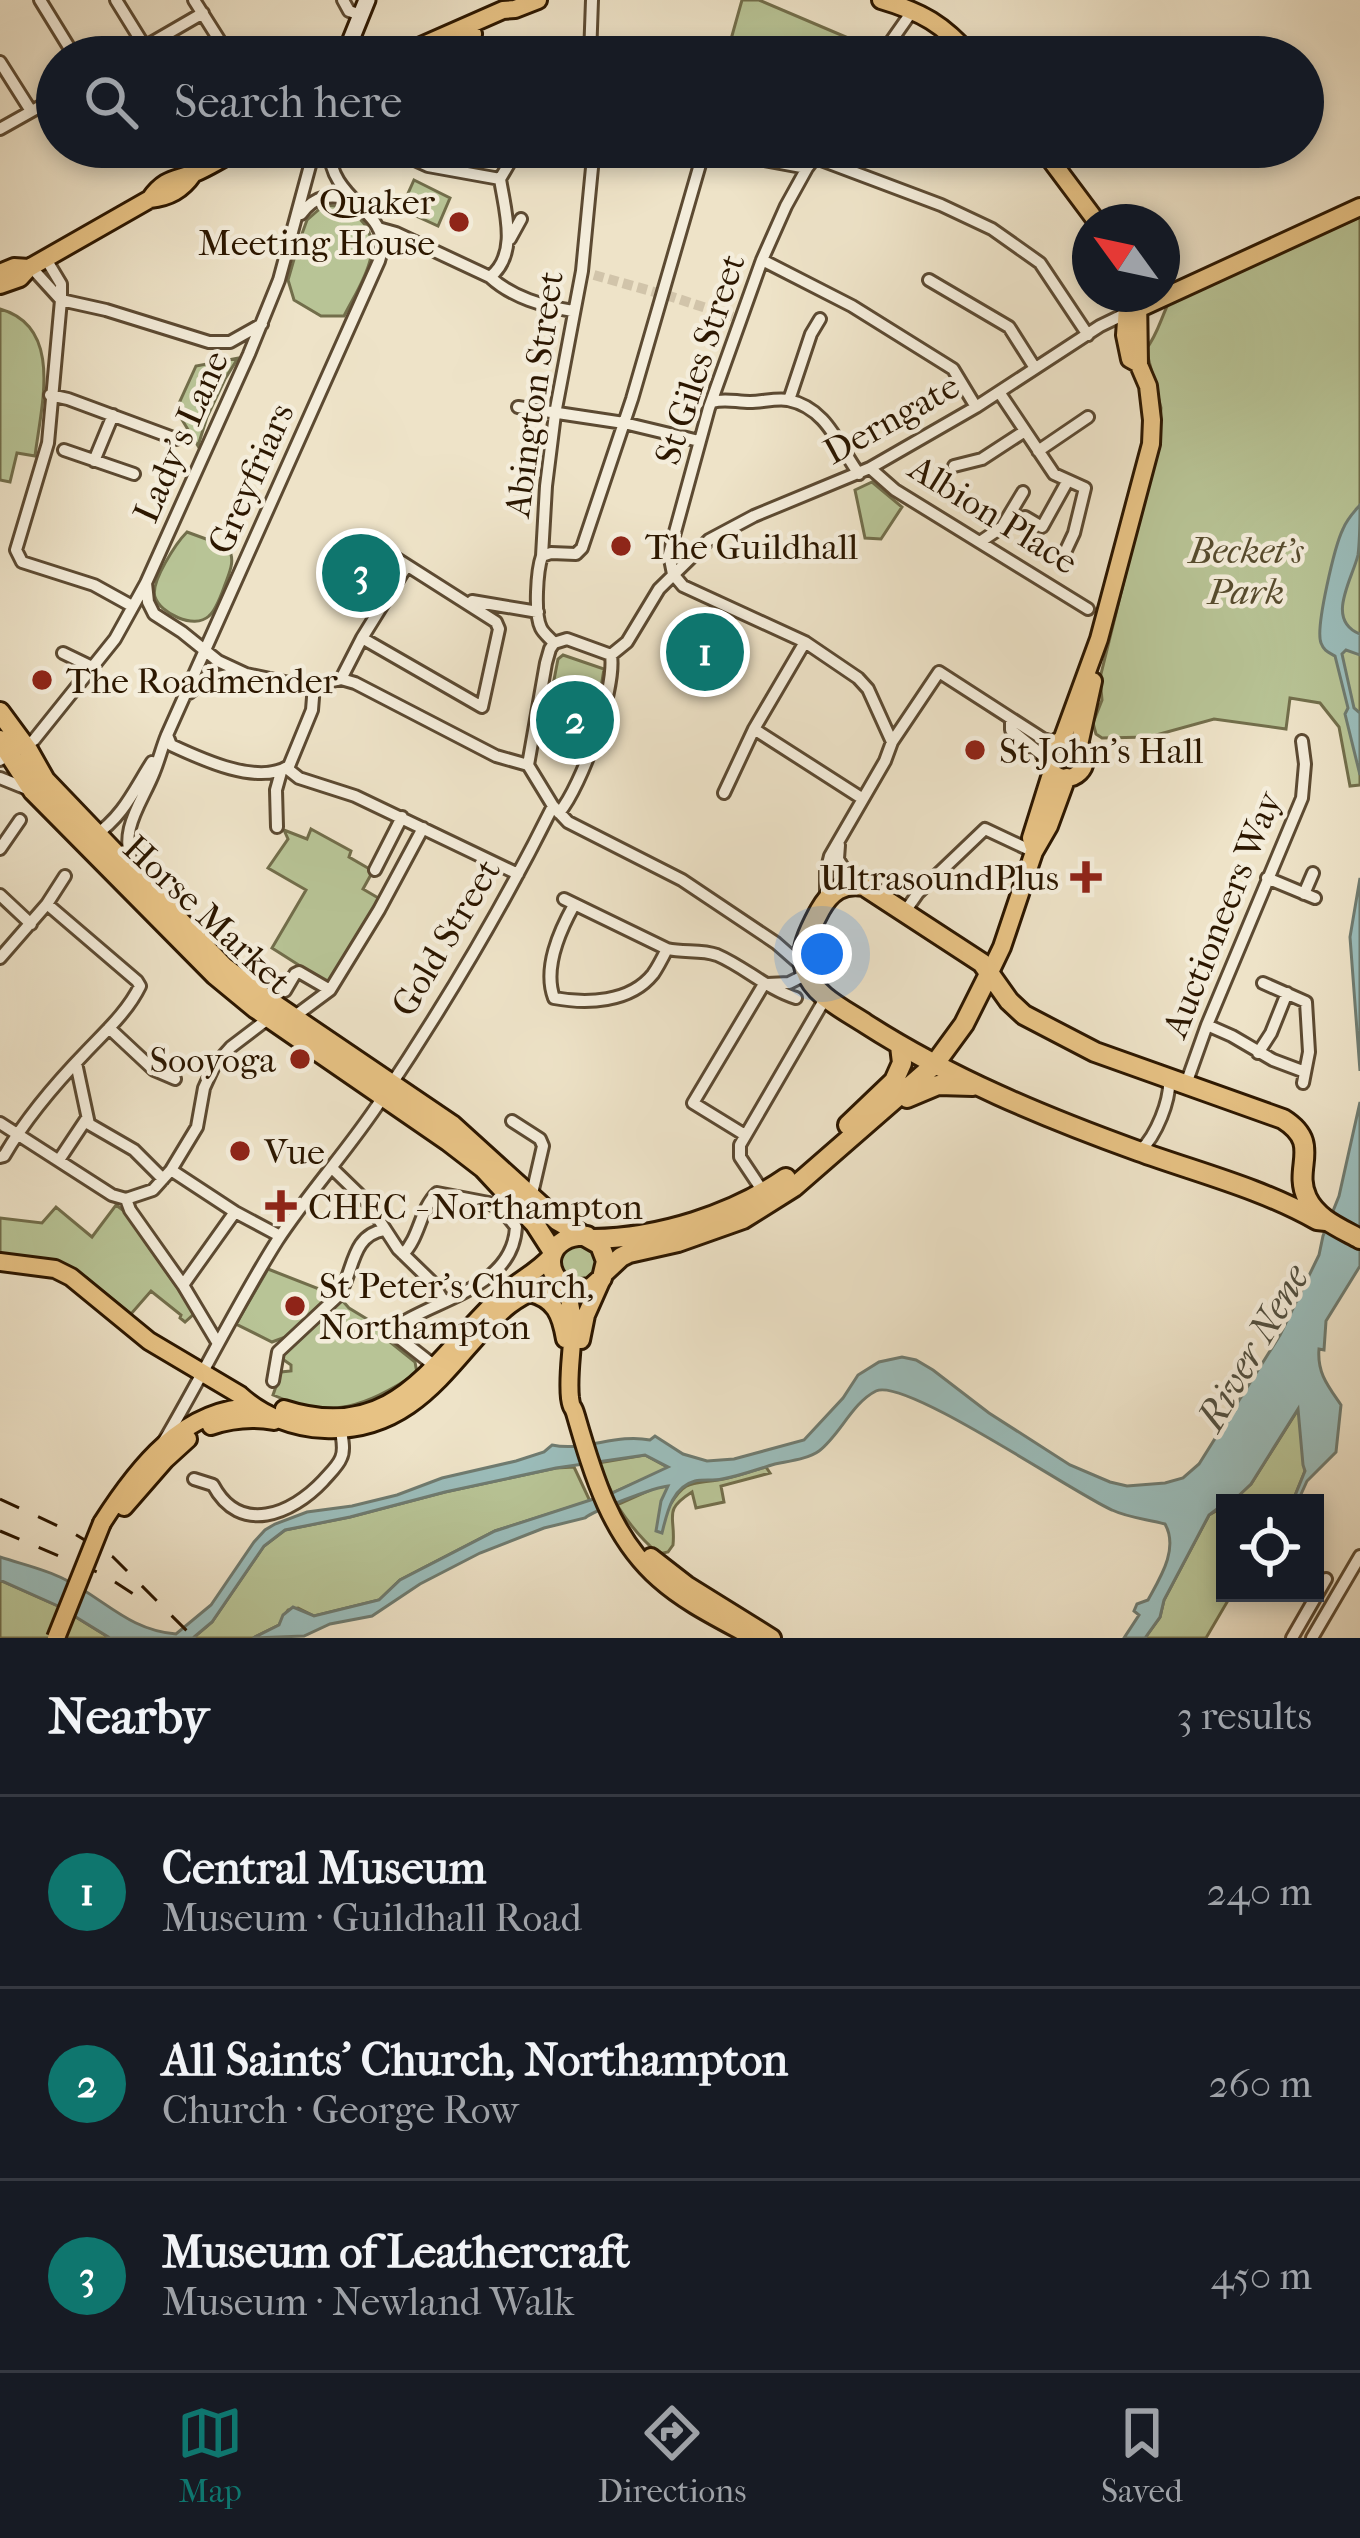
<!DOCTYPE html>
<meta charset="utf-8">
<style>
:root{--surface:#171b24;--page:#242831;--text:#f1f3f6;--muted:#9ea1a6;--line:#363941;--accent:#0f766e}
body{margin:0;font-family:"IM FELL French Canon",serif;background:var(--page);color:var(--text)}
.controls{position:absolute;right:36px;bottom:36px;display:grid;overflow:hidden;border-radius:0px;box-shadow:0 6px 18px #0003}
.controls button{width:108px;height:108px;display:grid;place-items:center;padding:0;border:0;border-bottom:3px solid var(--line);background:var(--surface);color:var(--text);font:60px sans-serif}
.compass{position:absolute;left:1072px;top:204px;width:108px;height:108px;border-radius:50%;background:var(--surface);box-shadow:0 6px 18px #0003;rotate:303deg}
.you{position:absolute;left:822px;top:954px;width:42px;height:42px;margin:-30px;border:9px solid #fff;border-radius:50%;background:#1a73e8;box-shadow:0 0 0 18px #1a73e833}
.badge{display:grid;place-items:center;width:78px;height:78px;border-radius:50%;background:var(--accent);color:#fff;font-size:39px;font-weight:700}
.pin{position:absolute;translate:-50% -50%;border:6px solid #fff;box-shadow:0 3px 12px #0006}
.list{margin:0;padding:0;list-style:none}
h2{display:flex;justify-content:space-between;align-items:center;height:156px;margin:0;padding:0 48px;font-size:51px}
h2 small{font-size:39px;font-weight:400;color:var(--muted)}
.list li{display:grid;grid-template-columns:78px 1fr auto;gap:36px;align-items:center;box-sizing:border-box;height:192px;padding:0 48px;border-top:3px solid var(--line)}
.list b{display:block;font-size:45px;white-space:nowrap}
.list p{margin:0;font-size:39px;white-space:nowrap;color:var(--muted)}
.list em{font-size:39px;font-style:normal;color:var(--muted)}
.icon{flex:none;width:66px;height:66px;fill:none;stroke:currentColor;stroke-width:2;stroke-linecap:round;stroke-linejoin:round}
.map{position:relative;flex:none;width:1360px;height:1638px;overflow:hidden}
.search{position:absolute;background:var(--surface);box-shadow:0 6px 18px #0003;left:36px;right:36px;top:36px;height:132px;display:flex;align-items:center;gap:30px;box-sizing:border-box;padding:0 42px;border-radius:66px;color:var(--muted);font-size:45px}
.sheet{height:732px;background:var(--surface)}
nav{display:flex;justify-content:space-around;align-items:center;box-sizing:border-box;height:168px;border-top:3px solid var(--line);background:var(--surface);font-size:33px;color:var(--muted)}
nav a{display:grid;justify-items:center;gap:6px}
nav .on{color:var(--accent)}
.map>svg:first-child{display:block}
.green{fill:#b8c496;stroke:#726e4b;stroke-width:3}
.water{fill:#9bbdbb;stroke:#6f7b70;stroke-width:3}
.lines{fill:none;stroke-linecap:round;stroke-linejoin:round}
.street-tunnel{stroke:#d1c4aa;stroke-width:10;stroke-dasharray:10 5;stroke-linecap:butt}
.street-casing{stroke:#5c4a32;stroke-width:16}
.secondary-casing{stroke:#2c1700;stroke-width:21}
.primary-casing{stroke:#2c1700;stroke-width:22}
.highway-casing{stroke:#2c1700;stroke-width:24}
.street{stroke:#f4eddb;stroke-width:10}
.secondary{stroke:#f4eddb;stroke-width:15}
.primary{stroke:#e7c284;stroke-width:16}
.highway{stroke:#e7c284;stroke-width:18}
.rail{stroke:#2c1700;stroke-width:3;stroke-dasharray:21 21;stroke-linecap:butt}
.primary-bridge-casing{stroke:#2c1700;stroke-width:22;stroke-linecap:butt}
.primary-bridge{stroke:#e7c284;stroke-width:16}
.poi-dot{fill:#8f2418;stroke:#f4eddb;stroke-width:4.5}
.labels{text-anchor:middle;stroke-width:9;stroke-linejoin:round;paint-order:stroke}
.poi-label{font-size:36px;fill:#2c1700;stroke:#f4eddb;text-anchor:start}
.street-label{font-size:36px;fill:#2c1700;stroke:#f4eddb}
.park-label{font-size:36px;font-style:italic;fill:#564b2d;stroke:#f4eddb}
.water-label{font-size:39px;font-style:italic;fill:#535141;stroke:#f4eddb}
</style>
<div class="map">
<svg width="1360" height="1638" viewBox="0 0 1360 1638">
<rect width="100%" height="100%" fill="#eee3c8"/>
<filter id="stains"><feTurbulence type="fractalNoise" baseFrequency=".00167" numOctaves="4"/><feColorMatrix values="0 0 0 0 .2 0 0 0 0 .09 0 0 0 0 .02 0 0 0 .5 -.17"/></filter>
<radialGradient id="worn" r=".72"><stop offset=".6" stop-color="#630" stop-opacity="0"/><stop offset="1" stop-color="#630" stop-opacity=".3"/></radialGradient>
<path class="green" d="M742,0H759L874,49L868,57H726Z
M414,180L450,198L438,226L401,209Z
M324,205C341,206 346,207 359,218C389,246 359,286 344,316H321L294,300L288,280L299,242L307,220Z
M1360,217V785L1350,786L1339,727L1320,703L1290,698L1286,729L1214,719L1149,737L1102,738L1096,734L1093,723L1102,700L1100,678L1159,439L1161,408L1146,349C1157,336 1161,318 1169,302Z
M0,309C64,327 41,406 35,456L17,453L10,482L0,480Z
M238,358L225,379L207,417L198,446L176,410L196,366Z
M872,482L902,507L881,539L865,538L855,490Z
M187,532L228,547C235,559 231,569 226,582C222,592 217,609 209,616C194,630 160,613 155,597C150,582 177,542 187,532Z
M563,655L604,669L598,706L582,749L580,748L596,706L579,697L576,702L568,700L553,736L549,735L545,743L542,742L558,659Z
M311,829L351,851L349,857L373,871L363,889L380,899L330,985L272,948L306,890L268,868L288,839L284,830L307,839Z
M116,1205L124,1211L195,1313L185,1322L180,1318L181,1315L151,1291L131,1314L87,1278L62,1263L0,1262V1218L42,1223L56,1207L92,1237Z
M561 1263a18 18 0 1 1 36 0a18 18 0 1 1-36 0Z
M268,1269L332,1294L291,1335L272,1342L236,1324Z
M340,1298L349,1308L390,1333V1342L415,1362L417,1373C368,1406 330,1421 273,1395L281,1372L291,1371V1365L281,1358L283,1351Z
M1299,1408L1305,1471L1292,1503H1230L1251,1484Z
M645,1455L669,1468L612,1493L598,1463Z
M574,1467L590,1501L495,1531L400,1580L379,1600L314,1616L298,1608L288,1610L279,1625L253,1638H193L212,1622L264,1546L285,1530L350,1517L445,1492L556,1468Z
M766,1467L770,1473L721,1486L724,1502L696,1508L692,1492C662,1511 676,1516 673,1545L668,1552L659,1554C642,1540 629,1524 617,1505L655,1488L669,1486L670,1505C685,1480 691,1484 718,1480C734,1478 750,1471 766,1467Z
M1225,1506V1593H1237L1230,1597L1206,1638H1145L1160,1617L1164,1600L1209,1515Z
M0,1580L58,1606L110,1638H0Z"/>
<path class="water" d="M1360,505C1360,522 1360,540 1358,555C1352,580 1325,620 1360,634V655L1346,650L1342,654L1354,708L1360,713V775L1345,714L1348,708L1335,656C1328,652 1324,651 1321,643C1315,628 1335,545 1343,529C1347,519 1353,513 1360,505Z
M1360,878V1071L1350,937Z
M1360,1102V1266L1326,1321L1324,1350L1319,1349C1317,1373 1328,1386 1341,1405L1336,1452L1307,1481L1297,1503H1292L1305,1471L1303,1465L1298,1409L1251,1484L1231,1503H1225L1209,1515L1164,1600L1160,1617L1145,1638H1124L1139,1615L1134,1611L1137,1604L1148,1600C1160,1578 1179,1549 1165,1524C1147,1519 1129,1518 1112,1510C1073,1493 905,1377 876,1391C852,1403 840,1435 819,1451C808,1459 789,1461 775,1464C758,1469 740,1476 722,1479C713,1481 703,1479 695,1481C672,1487 667,1513 662,1533L656,1531L661,1501L668,1486C655,1487 593,1511 585,1518L544,1528L480,1553L420,1584L372,1616L330,1624L304,1636L253,1638L279,1625L283,1615L293,1607L314,1616L379,1600L400,1580L495,1531L612,1493L668,1467L645,1455L556,1468L445,1492L350,1517L285,1530L264,1546L212,1622L193,1638H110L58,1606L0,1580V1557C21,1564 45,1569 64,1579C105,1599 128,1630 176,1634L211,1605L254,1542L265,1530L275,1524L307,1512L352,1506L397,1495L442,1478L516,1461L544,1452L552,1445C585,1452 616,1433 650,1440L655,1436L683,1454L707,1461L734,1459L804,1440L843,1398L858,1375L879,1362L902,1357L916,1360L933,1370L989,1413L1070,1465L1110,1482L1127,1486L1165,1483L1183,1478L1199,1464L1280,1335L1319,1255L1323,1236L1339,1196Z"/>
<g class="lines">
<path class="street-tunnel" d="M594,275L658,293
M666,295L734,317"/>
<defs>
<path id="street" d="M40,0L75,57
M116,0L145,47
M194,0L230,57
M343,0L349,11L361,15
M127,57L203,13
M590,57L592,0
M880,57L913,10
M0,62L31,111
M0,129L57,97
M386,147L428,166L500,179C505,211 519,254 490,277
M735,147L758,159L807,168
M816,158L941,205L992,229L1040,263L1088,335
M500,179L510,162
M301,214C315,195 330,194 351,199
M378,228L396,233L490,277C513,298 543,306 573,311
M510,239L521,219
M46,259L61,284V300L48,443L16,550L22,562L94,585L132,606
M762,260L852,306L953,369L976,407
M31,267L61,300
M929,280L1009,327L1035,368
M61,300L106,310L209,342H230L262,324
M999,392L1054,474L1085,488L1074,533L1060,563
M50,395L68,399L176,439
M789,400L811,334L820,319
M712,402C725,398 736,402 750,402C762,402 776,398 788,400C827,408 838,445 859,474
M518,407L624,423L699,441
M64,450L134,474
M1038,451L1088,417
M94,461L113,415
M954,466L982,459L1025,431
M870,468L895,490L1088,609
M1025,517L1042,527L1067,482
M980,542L1002,527L1023,492
M542,556L551,553L576,554L582,548L632,399L705,147
M673,574L669,554L709,408L762,260L786,206L807,168L823,147
M673,574L683,586L805,642L858,678L868,689L892,742
M146,583L148,602L154,614L182,632L218,661L246,674L299,685H314L341,679L355,683L496,756L528,765
M472,601L538,612
M362,638L482,707L499,629L496,622L386,552
M554,643C550,638 544,634 541,628C534,614 537,570 542,556L546,486L555,414L582,271L594,147
M554,643L567,639L611,655
M63,653L92,667
M611,655L627,642L659,589L709,540L754,516L870,468L976,407L1100,326L1129,312
M341,679L362,638L406,567
M189,693L205,680L237,673
M1011,719V730L1047,759
M754,729L863,799
M167,735L171,745C201,759 258,786 289,766
M0,760L34,740L115,639L146,583L249,354L279,280L315,147
M528,765L553,806L568,822L682,880L776,943L801,965
M528,765L546,663L550,649L554,643
M289,766V770L299,778L355,796L518,874
M289,766L312,710L314,685
M0,778L30,790
M724,793L754,729L805,642
M559,813C582,786 616,689 611,655
M277,827L276,790L281,772
M94,836C123,817 134,790 152,762
M839,845L838,859L853,884
M0,849L20,820
M133,864C118,830 142,803 154,772C159,760 162,747 167,735L379,261C380,258 383,245 382,241C380,209 327,195 330,147
M375,870L402,817
M1267,878L1315,898
M1304,894L1313,873
M0,895L31,924
M564,899L667,949C684,953 701,949 717,955C745,967 767,989 796,998
M826,900V872L830,856L885,761L892,742L939,672L1043,739L1056,743
M574,905C559,932 543,968 554,998C586,1004 630,1003 653,974C658,967 663,957 667,949
M904,913L918,893L985,829L1034,852
M0,958L47,904L65,876
M1263,983L1306,1002L1309,1052L1303,1083
M767,984L789,983L807,974
M285,991L295,974L299,972L330,990
M295,1016L330,990L379,910L423,828
M1207,1025L1232,1036L1273,1060L1305,1072
M109,1028L154,1070L175,1079
M1258,1053L1271,1033L1287,993
M76,1063L89,1124L134,1150L163,1179
M1186,1084L1207,1025L1302,798L1305,764L1302,741
M512,1121L540,1139L543,1146L531,1198
M0,1123L112,1195L126,1199
M745,1135L693,1103L764,984
M1140,1151C1156,1136 1171,1100 1169,1078
M0,1157L4,1156C26,1118 56,1083 86,1052C105,1032 128,1011 140,986L137,981L47,904
M59,1160L87,1118
M332,1168L368,1203L398,1249L433,1283L444,1302
M171,1170L235,1212L280,1236
M764,1193L740,1157V1145L826,997
M126,1199L153,1190L171,1170L197,1127L204,1088L214,1066L231,1047L273,1015
M126,1199L130,1210L183,1285L217,1342
M403,1254C420,1237 420,1209 437,1193L489,1203L504,1212L516,1227C513,1286 441,1298 400,1324L399,1338L436,1367
M183,1285L235,1212
M273,1381L278,1352L339,1295C354,1272 351,1235 384,1230
M164,1441C203,1375 236,1306 277,1241C309,1192 349,1149 381,1100C444,1006 503,907 553,806
M194,1479L213,1485C240,1536 292,1514 323,1481C329,1474 338,1466 341,1458C345,1450 342,1439 341,1430
M1292,1638L1326,1579
M1312,1638L1360,1556"/>
<path id="secondary" d="M344,57L367,0"/>
<path id="primary" d="M881,0C922,12 943,24 972,57
M396,57L503,10L515,9L538,0
M426,57L473,34
M1041,147L1097,222
M150,199C169,197 182,190 193,174
M0,273L14,267L29,268
M0,285L20,278L29,268L150,199C166,176 177,181 199,171C214,164 228,155 243,147
M1128,294L1125,335L1130,359L1139,364
M1138,309L1360,207
M1062,740L1099,639L1151,444L1152,420L1148,386L1139,365L1138,294
M1047 759a19 19 0 1 1 38 0a19 19 0 1 1-38 0Z
M1079,745L1093,681
M1033,845L1031,838L1052,771
M990,972L1002,947L1034,852L1049,826L1067,777
M0,1262L55,1269L71,1277L149,1341L240,1395C263,1416 294,1428 325,1429C452,1435 472,1285 562,1286
M565,1288C581,1324 566,1361 570,1398C572,1412 572,1402 576,1416C593,1475 611,1537 659,1579C687,1604 722,1620 754,1638
M530,1293C555,1299 561,1315 565,1339
M581,1340L586,1315L602,1279
M284,1409C396,1445 433,1359 501,1296C517,1281 538,1272 552,1255
M211,1426C232,1419 252,1417 274,1421
M124,1507L165,1460L188,1439
M102,1523C137,1468 183,1408 254,1407
M651,1557L687,1585L772,1638"/>
<path id="highway" d="M0,712L28,750L45,780L224,967L262,996L452,1125L558,1221L600,1245L606,1261L602,1278L591,1288L571,1290C537,1272 549,1233 587,1236
M0,740L33,791L215,975L255,1008L448,1141L483,1168L535,1224L553,1252
M907,1098L938,1085L973,1086
M848,1125L894,1081L902,1063L900,1046
M1326,1221L1317,1220C1260,1188 1199,1173 1138,1151C1044,1117 950,1078 866,1024C845,1010 814,996 805,970C798,950 811,927 820,910C830,892 843,882 864,886L982,963L1009,1001L1024,1015L1095,1052L1283,1119C1323,1144 1292,1167 1307,1198C1317,1219 1340,1228 1360,1239
M593,1239C659,1238 732,1215 786,1178
M605,1272L621,1257L629,1253L678,1242L743,1219L794,1187L934,1065L964,1024L990,972"/>
</defs>
<use href="#street" class="street-casing"/>
<use href="#secondary" class="secondary-casing"/>
<use href="#primary" class="primary-casing"/>
<use href="#highway" class="highway-casing"/>
<use href="#street" class="street"/>
<use href="#secondary" class="secondary"/>
<use href="#primary" class="primary"/>
<use href="#highway" class="highway"/>
<path class="rail" d="M0,1499L73,1533L113,1557L194,1638
M0,1531L104,1575L141,1599"/>
<defs>
<path id="primary-bridge" d="M56,1638L102,1523"/>
</defs>
<use href="#primary-bridge" class="primary-bridge-casing"/>
<use href="#primary-bridge" class="primary-bridge"/>
</g>
<g class="poi-dot">
<circle cx="459" cy="222" r="12"/>
<circle cx="621" cy="546" r="12"/>
<circle cx="42" cy="680" r="12"/>
<circle cx="975" cy="750" r="12"/>
<path d="M1080 859h12v12h12v12h-12v12h-12v-12h-12v-12h12z"/>
<circle cx="300" cy="1059" r="12"/>
<circle cx="240" cy="1151" r="12"/>
<path d="M275 1188h12v12h12v12h-12v12h-12v-12h-12v-12h12z"/>
<circle cx="295" cy="1306" r="12"/>
</g>
<g class="labels">
<g class="poi-label">
<text x="435" y="214" text-anchor="end">Quaker<tspan x="435" dy="41">Meeting House</tspan></text>
<text x="645" y="559">The Guildhall</text>
<text x="66" y="693">The Roadmender</text>
<text x="999" y="763">St John's Hall</text>
<text x="1059" y="890" text-anchor="end">UltrasoundPlus</text>
<text x="276" y="1072" text-anchor="end">Sooyoga</text>
<text x="264" y="1164">Vue</text>
<text x="308" y="1219">CHEC - Northampton</text>
<text x="319" y="1298">St Peter's Church,<tspan x="319" dy="41">Northampton</tspan></text>
</g>
<g class="street-label">
<text transform="translate(699 359) rotate(-72)" y="13">St Giles Street</text>
<text transform="translate(533 394) rotate(-82)" y="13">Abington Street</text>
<text transform="translate(891 418) rotate(-29)" y="13">Derngate</text>
<text transform="translate(180 436) rotate(-66)" y="13">Lady's Lane</text>
<text transform="translate(250 478) rotate(-66)" y="13">Greyfriars</text>
<text transform="translate(994 514) rotate(32)" y="13">Albion Place</text>
<text transform="translate(208 914) rotate(43)" y="13">Horse Market</text>
<text transform="translate(1221 914) rotate(-68)" y="13">Auctioneers Way</text>
<text transform="translate(445 937) rotate(-59)" y="13">Gold Street</text>
</g>
<g class="park-label">
<text x="1246" y="563">Becket's<tspan x="1246" dy="41">Park</tspan></text>
</g>
<g class="water-label">
<text transform="translate(1252 1347) rotate(-60)" y="14">River Nene</text>
</g>
</g>
<rect width="100%" height="100%" filter="url(#stains)"/>
<rect width="100%" height="100%" fill="url(#worn)"/>
</svg>
<div class="controls">
<button><svg class="icon" aria-label="locate" viewBox="0 0 24 24"><circle cx="12" cy="12" r="6"/><path d="M12 2v4M12 18v4M2 12h4M18 12h4"/></svg></button>
</div>
<svg class="compass" viewBox="-18 -18 36 36"><path d="M0-13l5 13h-10z" fill="#e53935"/><path d="M0 13l5-13h-10z" fill="#9ea1a6"/></svg>
<div class="you"></div>
<div class="pin badge" style="left:705px;top:652px">1</div>
<div class="pin badge" style="left:575px;top:720px">2</div>
<div class="pin badge" style="left:361px;top:573px">3</div>
<div class="search"><svg class="icon" aria-label="search" viewBox="0 0 24 24"><circle cx="10" cy="10" r="6"/><path d="M15 15l6 6"/></svg>Search here</div>
</div>
<section class="sheet">
<h2>Nearby<small>3 results</small></h2>
<ul class="list">
<li><span class="badge">1</span><div><b>Central Museum</b><p>Museum · Guildhall Road</p></div><em>240 m</em></li>
<li><span class="badge">2</span><div><b>All Saints' Church, Northampton</b><p>Church · George Row</p></div><em>260 m</em></li>
<li><span class="badge">3</span><div><b>Museum of Leathercraft</b><p>Museum · Newland Walk</p></div><em>450 m</em></li>
</ul>
</section>
<nav>
<a class="on"><svg class="icon" aria-label="map" viewBox="0 0 24 24"><path d="M3 6l6-2 6 2 6-2v14l-6 2-6-2-6 2zM9 4v14M15 6v14"/></svg>Map</a>
<a><svg class="icon" aria-label="directions" viewBox="0 0 24 24"><path d="M12 3l9 9-9 9-9-9zM9 14v-3h6M13 9l2 2-2 2"/></svg>Directions</a>
<a><svg class="icon" aria-label="saved" viewBox="0 0 24 24"><path d="M7 4h10v16l-5-4-5 4z"/></svg>Saved</a>
</nav>
